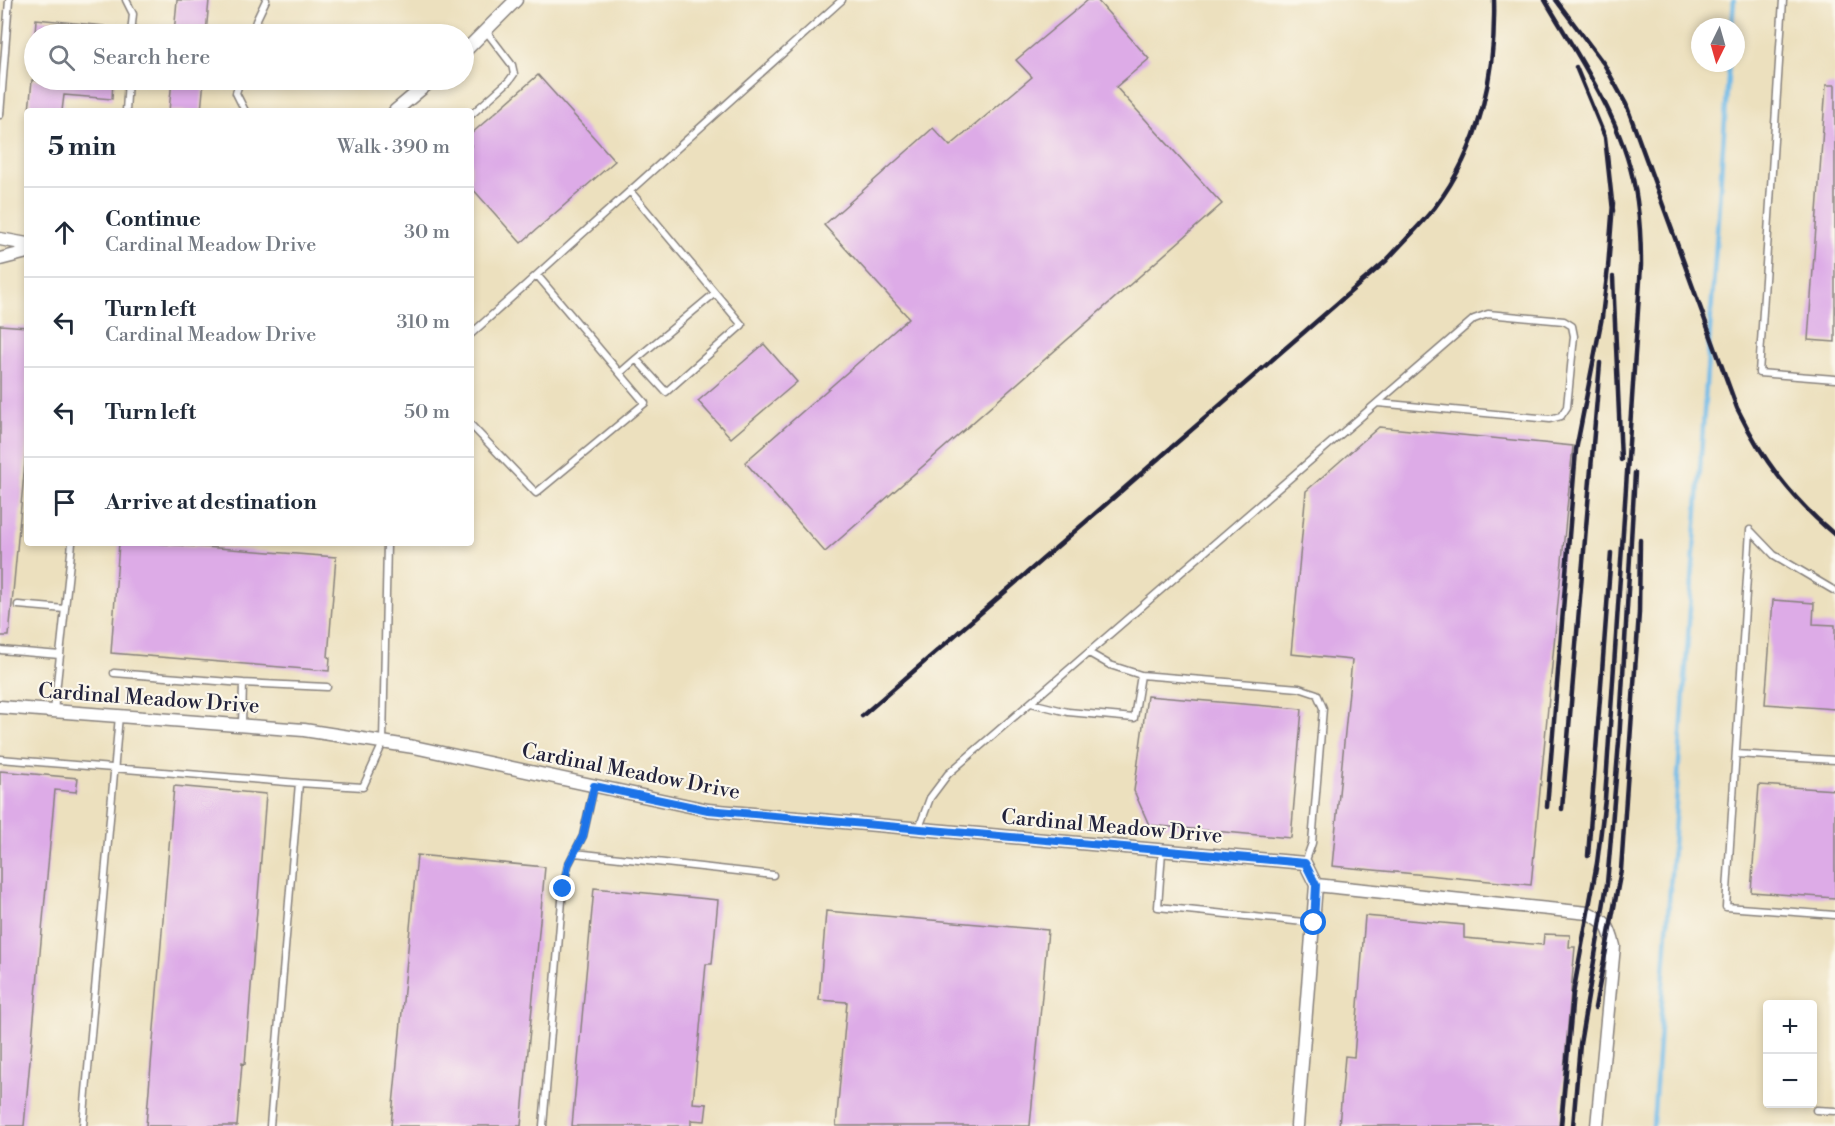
<!DOCTYPE html>
<meta charset="utf-8">
<style>
:root{--surface:#fff;--page:#f2f2f3;--text:#1f2937;--muted:#747a83;--line:#e0e1e3}
body{margin:0;font-family:"Libre Bodoni",serif;background:var(--page);color:var(--text)}
.controls{position:absolute;right:18px;bottom:18px;display:grid;overflow:hidden;border-radius:6px;box-shadow:0 3px 9px #0003}
.controls button{width:54px;height:54px;display:grid;place-items:center;padding:0;border:0;border-bottom:2px solid var(--line);background:var(--surface);color:var(--text);font:30px sans-serif}
.compass{position:absolute;left:1691px;top:18px;width:54px;height:54px;border-radius:50%;background:var(--surface);box-shadow:0 3px 9px #0003;rotate:185deg}
.stop{position:absolute;width:18px;height:18px;margin:-14px;border:4px solid #1a73e8;border-radius:50%;background:#fff}
.stop.end{background:#1a73e8;border-color:#fff;box-shadow:0 2px 6px #0008}
.list{margin:0;padding:0;list-style:none}
h2{display:flex;justify-content:space-between;align-items:center;height:78px;margin:0;padding:0 24px;font-size:26px}
h2 small{font-size:20px;font-weight:400;color:var(--muted)}
.list li{display:grid;grid-template-columns:39px 1fr auto;gap:18px;align-items:center;box-sizing:border-box;height:90px;padding:0 24px;border-top:2px solid var(--line)}
.list b{display:block;font-size:22px;white-space:nowrap}
.list p{margin:0;font-size:20px;white-space:nowrap;color:var(--muted)}
.list em{font-size:20px;font-style:normal;color:var(--muted)}
.icon{flex:none;width:33px;height:33px;fill:none;stroke:currentColor;stroke-width:2;stroke-linecap:round;stroke-linejoin:round}
.map{position:relative;flex:none;width:1835px;height:1126px;overflow:hidden}
.search{position:absolute;background:var(--surface);box-shadow:0 3px 9px #0003;left:24px;top:24px;width:450px;height:66px;display:flex;align-items:center;gap:15px;box-sizing:border-box;padding:0 21px;border-radius:33px;color:var(--muted);font-size:22px}
.panel{position:absolute;background:var(--surface);box-shadow:0 3px 9px #0003;left:24px;top:108px;width:450px;height:438px;border-radius:6px}
.map>svg:first-child{display:block}
.lines{fill:none;stroke-linecap:round;stroke-linejoin:round}
.stream{stroke:#6eb9e7;stroke-width:4.5}
.building{fill:#ddabe7}
.service-casing{stroke:#87817c;stroke-width:9}
.minor-casing{stroke:#87817c;stroke-width:15}
.service{stroke:#fff;stroke-width:6}
.minor{stroke:#fff;stroke-width:12}
.rail{stroke:#22223b;stroke-width:4.5}
.route{stroke:#1a73e8;stroke-width:8}
.labels{text-anchor:middle;stroke-width:4.5;stroke-linejoin:round;paint-order:stroke}
.street-label{font-size:21px;fill:#22223b;stroke:#fbf7ec}
</style>
<div class="map">
<svg width="1835" height="1126" viewBox="0 0 1835 1126">
<rect width="100%" height="100%" fill="#fbf7ec"/>
<filter id="ink" filterUnits="userSpaceOnUse"><feTurbulence type="fractalNoise" baseFrequency=".0167" numOctaves="2"/><feDisplacementMap in="SourceGraphic" scale="12" xChannelSelector="R" yChannelSelector="G"/><feConvolveMatrix kernelMatrix="1 2 1 2 8 2 1 2 1" color-interpolation-filters="sRGB"/></filter>
<filter id="wash" filterUnits="userSpaceOnUse"><feTurbulence type="fractalNoise" baseFrequency=".008" numOctaves="4" result="noise"/><feDisplacementMap in="SourceGraphic" scale="24" xChannelSelector="R" yChannelSelector="G"/><feGaussianBlur stdDeviation="1.35" result="paint"/><feColorMatrix in="noise" values="0 0 0 0 0 0 0 0 0 0 0 0 0 0 0 0 0 1.4 0 .05"/><feComposite in="paint" operator="in"/></filter>
<g filter="url(#wash)">
<rect width="100%" height="100%" fill="#ece0be"/>
<g class="lines">
<path class="stream" d="M1732,27L1734,0
M1653,1126L1729,63"/>
</g>
<g id="blocks">
<path class="building" d="M177,0H209L206,34H174Z
M1088,0H1097L1149,59L1116,87L1222,204L825,552L745,462L909,318L824,225L933,128L950,146L1032,77L1016,60Z
M36,19L104,26V34H35Z
M538,75L615,161L521,243L471,187V134Z
M32,80H113L112,99L64,95L62,111H29Z
M172,80H204L201,111H169Z
M1826,85H1835V342L1808,340Z
M0,325L27,327V441L9,636H0Z
M764,344L797,382L731,438L698,401Z
M1379,427L1573,446L1531,885L1332,866L1352,660L1291,654L1306,491Z
M119,543H153L336,557L328,657L330,658L329,671L111,653Z
M1773,600L1814,603L1813,624L1835,625V709L1765,704Z
M1147,696L1302,709L1291,838L1149,825L1134,791Z
M0,771L78,778L76,792L55,790L24,1126H0Z
M1759,785L1835,790V898L1751,892Z
M174,786L266,794L245,1064L242,1063L237,1126H146Z
M417,855L545,867L521,1126H391Z
M594,888L718,900L712,964H706L693,1103L707,1104L705,1121L691,1120V1126H572Z
M826,911L1048,930L1030,1126H836L847,1002L819,1000Z
M1365,916L1464,925V938L1543,945L1544,934L1570,935L1569,947H1575L1559,1126H1339L1345,1056L1354,1057Z"/>
</g>
</g>
<g filter="url(#ink)">
<use href="#blocks" fill-opacity="0" stroke="#87817c" stroke-width="1.5"/>
<g class="lines">
<defs>
<path id="service" d="M126,0L133,14L131,34
M1783,0L1759,373L1835,379
M252,34L256,21L266,0
M240,80L236,93L245,111
M126,111L128,80
M0,115L9,0
M471,115L509,81L514,74L512,65L486,31
M471,334L842,0
M636,359L715,293
M620,373L636,359L666,392L742,325L630,191
M471,425L536,493L645,403L537,275
M1835,591L1774,555L1750,530L1726,907L1835,915
M18,605L65,609
M0,650L60,655
M1089,653L1110,665L1141,675L1299,688L1317,694L1323,708L1312,843L1305,863
M114,673L243,683L242,725
M243,683L327,687
M1031,703L1068,712L1134,718L1141,675
M54,711L72,543
M1736,754L1835,760
M0,759L299,783
M919,828L930,798L948,774L1474,319L1488,314L1564,321L1572,326L1574,336L1567,407L1561,416L1550,419L1378,403
M1162,851L1158,907L1313,923
M575,853L773,875
M1816,1110L1835,1111
M83,1126L119,716
M270,1126L299,783L363,787L383,743L387,543
M543,1126L563,889L568,865L583,836L594,786"/>
<path id="minor" d="M464,52L516,0
M395,111L432,80
M0,239L27,244
M0,259L27,252
M0,707L304,730L414,747L708,810L1305,863L1316,885L1297,1126
M1316,885L1588,913C1607,922 1609,926 1614,946L1597,1126"/>
</defs>
<use href="#service" class="service-casing"/>
<use href="#minor" class="minor-casing"/>
<use href="#service" class="service"/>
<use href="#minor" class="minor"/>
<path class="rail" d="M1545,0C1582,63 1627,126 1637,201C1640,222 1641,244 1641,265L1605,799L1597,863L1573,994L1561,1126
M1556,0L1604,64L1626,104L1737,408C1762,459 1791,498 1835,535
M1576,67L1605,137L1613,211
M1613,277L1621,460
M862,716L1386,261C1402,243 1420,226 1435,207C1480,148 1496,73 1494,0
M1547,807L1576,450L1602,317L1608,268L1613,203
M1562,809L1600,363
M1588,856L1611,553
M1595,1008L1621,870L1639,613L1640,540
M1573,1126L1580,1044L1607,884L1619,742L1635,473"/>
</g>
</g>
<g class="lines" filter="url(#ink)">
<path class="route" d="M563,889L568,865L583,836L594,786L708,810L1305,863L1316,885L1314,923"/>
</g>
<g class="labels">
<g class="street-label">
<text transform="translate(149 698) rotate(4)" y="7">Cardinal Meadow Drive</text>
<text transform="translate(631 771) rotate(11)" y="7">Cardinal Meadow Drive</text>
<text transform="translate(1112 826) rotate(5)" y="7">Cardinal Meadow Drive</text>
</g>
</g>
</svg>
<div class="controls">
<button>+</button>
<button>−</button>
</div>
<svg class="compass" viewBox="-18 -18 36 36"><path d="M0-13l5 13h-10z" fill="#e53935"/><path d="M0 13l5-13h-10z" fill="#747a83"/></svg>
<div class="stop" style="left:1314px;top:923px"></div>
<div class="stop end" style="left:563px;top:889px"></div>
<div class="search"><svg class="icon" aria-label="search" viewBox="0 0 24 24"><circle cx="10" cy="10" r="6"/><path d="M15 15l6 6"/></svg>Search here</div>
<section class="panel">
<h2>5 min<small>Walk · 390 m</small></h2>
<ul class="list">
<li><svg class="icon" aria-label="ahead" viewBox="0 0 24 24"><path d="M12 20V5M6 11l6-6 6 6"/></svg><div><b>Continue</b><p>Cardinal Meadow Drive</p></div><em>30 m</em></li>
<li><svg class="icon" aria-label="left" viewBox="0 0 24 24"><path d="M17 20v-9H6M10 6l-5 5 5 5"/></svg><div><b>Turn left</b><p>Cardinal Meadow Drive</p></div><em>310 m</em></li>
<li><svg class="icon" aria-label="left" viewBox="0 0 24 24"><path d="M17 20v-9H6M10 6l-5 5 5 5"/></svg><div><b>Turn left</b></div><em>50 m</em></li>
<li><svg class="icon" aria-label="arrive" viewBox="0 0 24 24"><path d="M6 21V4h12l-3 4 3 4H6"/></svg><div><b>Arrive at destination</b></div></li>
</ul>
</section>
</div>
